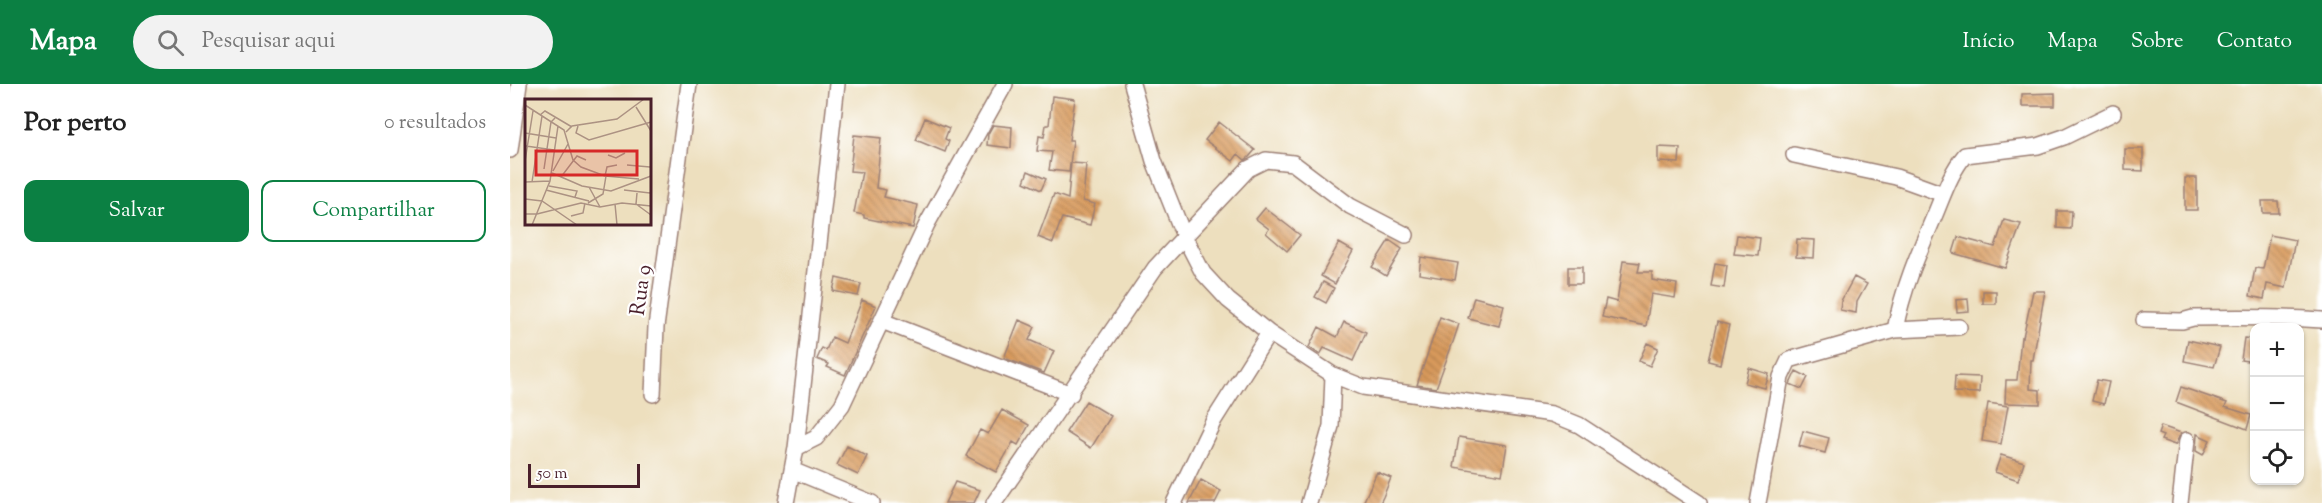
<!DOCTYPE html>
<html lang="pt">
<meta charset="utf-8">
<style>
:root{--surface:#fff;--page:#f2f2f2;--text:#222;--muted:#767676;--line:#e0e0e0;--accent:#0b8043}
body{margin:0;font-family:"Sorts Mill Goudy",serif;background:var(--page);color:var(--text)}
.controls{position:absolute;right:18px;bottom:18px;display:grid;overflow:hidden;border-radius:12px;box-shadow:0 2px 4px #0004}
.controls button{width:54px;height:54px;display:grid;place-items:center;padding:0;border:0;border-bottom:2px solid var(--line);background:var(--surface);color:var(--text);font:30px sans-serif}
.scale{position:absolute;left:18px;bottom:15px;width:112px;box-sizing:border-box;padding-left:6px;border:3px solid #4a1f2b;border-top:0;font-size:16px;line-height:21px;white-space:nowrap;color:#4a1f2b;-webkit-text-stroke:4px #fff;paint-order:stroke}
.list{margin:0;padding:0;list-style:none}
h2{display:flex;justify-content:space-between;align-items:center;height:78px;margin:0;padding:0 24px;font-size:26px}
h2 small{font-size:20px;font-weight:400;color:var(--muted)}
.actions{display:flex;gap:12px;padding:18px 24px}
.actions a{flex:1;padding:14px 0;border:2px solid var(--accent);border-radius:12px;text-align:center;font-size:21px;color:var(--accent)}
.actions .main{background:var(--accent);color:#fff}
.icon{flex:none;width:33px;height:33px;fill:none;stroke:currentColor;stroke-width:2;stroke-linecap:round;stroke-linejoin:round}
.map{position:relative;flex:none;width:1812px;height:419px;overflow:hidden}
header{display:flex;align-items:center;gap:36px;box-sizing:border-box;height:84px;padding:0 30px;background:var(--accent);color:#fff}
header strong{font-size:28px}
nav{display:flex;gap:33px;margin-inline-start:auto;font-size:21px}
.search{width:420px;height:54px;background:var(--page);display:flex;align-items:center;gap:15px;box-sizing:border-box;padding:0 21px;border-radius:33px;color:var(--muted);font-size:22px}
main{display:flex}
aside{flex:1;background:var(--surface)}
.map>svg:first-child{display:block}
.building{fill:url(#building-back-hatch)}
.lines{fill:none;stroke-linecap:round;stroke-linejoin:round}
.minor-casing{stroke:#9c7f74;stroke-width:18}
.minor{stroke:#fff;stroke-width:15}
.labels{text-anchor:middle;stroke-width:4.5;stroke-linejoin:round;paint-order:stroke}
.street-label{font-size:21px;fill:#4a1f2b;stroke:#fff}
.inset-road{fill:none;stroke:#ac9283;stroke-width:1.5}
.view{fill:#d62828;fill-opacity:0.15;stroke:#d62828;stroke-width:3}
.inset-edge{fill:none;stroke:#4a1f2b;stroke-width:3}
</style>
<header>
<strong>Mapa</strong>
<div class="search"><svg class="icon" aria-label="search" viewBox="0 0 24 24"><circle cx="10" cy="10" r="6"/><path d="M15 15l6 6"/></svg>Pesquisar aqui</div>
<nav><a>Início</a><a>Mapa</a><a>Sobre</a><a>Contato</a></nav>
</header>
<main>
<aside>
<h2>Por perto<small>0 resultados</small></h2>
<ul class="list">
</ul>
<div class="actions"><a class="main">Salvar</a><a>Compartilhar</a></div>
</aside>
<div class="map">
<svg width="1812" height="419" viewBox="0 0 1812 419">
<defs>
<pattern id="building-back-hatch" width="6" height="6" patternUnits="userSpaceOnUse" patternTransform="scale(1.5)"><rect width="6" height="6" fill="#d89a5b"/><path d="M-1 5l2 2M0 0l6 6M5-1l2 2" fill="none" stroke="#b17d4b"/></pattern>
</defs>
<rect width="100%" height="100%" fill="#fff"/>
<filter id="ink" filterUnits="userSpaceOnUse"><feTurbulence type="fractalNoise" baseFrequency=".0167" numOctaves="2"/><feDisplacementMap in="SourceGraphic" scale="12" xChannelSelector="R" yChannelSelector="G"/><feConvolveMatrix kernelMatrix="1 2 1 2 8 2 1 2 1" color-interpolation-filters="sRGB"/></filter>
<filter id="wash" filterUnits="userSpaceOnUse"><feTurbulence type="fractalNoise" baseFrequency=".008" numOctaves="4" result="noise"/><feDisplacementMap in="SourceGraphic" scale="24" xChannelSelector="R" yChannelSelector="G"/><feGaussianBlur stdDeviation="1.35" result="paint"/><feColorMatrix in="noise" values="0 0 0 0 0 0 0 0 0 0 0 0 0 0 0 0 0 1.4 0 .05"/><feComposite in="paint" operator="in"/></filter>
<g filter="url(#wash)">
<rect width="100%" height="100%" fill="#eddfbe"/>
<g id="blocks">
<path class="building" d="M1545,9V22H1512V10Z
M542,12L565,15L559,56H563L559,88L539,86L542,68L527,67L529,52L534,53L536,41H539Z
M415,34L439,44L435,55L439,57L435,68L406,56Z
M709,38L745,66L739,73L735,76L728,70L723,77L695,56Z
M483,41L502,43L501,64L477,61L478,50Z
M344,51L371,54L366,104L376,106L374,113L408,121L403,144L354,134V131L344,129L352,88L340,87Z
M1148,63L1170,64L1169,79L1148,78Z
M1615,65H1633V87L1615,86Z
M561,79L576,80L573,117L585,120L580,141L552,134L543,159L528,153L544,110L558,115Z
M518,87L536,95L531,106L514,98Z
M1675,94H1687V126H1675Z
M1752,117H1768L1769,129H1753Z
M755,124L790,151L777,167L756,149L759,145L746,135Z
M1547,127H1562L1561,145L1547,144Z
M1494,136L1511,140L1495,184L1443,169L1448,153L1485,163Z
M1227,151L1250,154L1248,172L1224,170Z
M1760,151L1785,156L1776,204L1757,200L1754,215L1740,212L1745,184L1753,185Z
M1287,155L1305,156L1304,174L1286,173Z
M879,156L892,165L876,192L862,183Z
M829,159L843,167L825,200L811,192Z
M911,173L948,179L945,196L909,190Z
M1113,177L1130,179L1128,188H1142V196L1167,200L1165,214L1141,210L1136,242L1092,233L1096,215L1107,218Z
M1205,179L1217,181L1214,204L1201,202Z
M1058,183H1072V200H1058Z
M1344,193L1357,200L1347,218L1346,229L1330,226L1331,217Z
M326,194L351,200L348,212L323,207Z
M813,198L824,204L816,219L805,213Z
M1473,207H1486V220H1473Z
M1523,207H1535L1523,276H1521L1520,305L1530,306V320L1495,319L1496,296H1507L1511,253H1513Z
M964,213L994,221L989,242L958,234Z
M1458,215L1459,227L1447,228L1446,216Z
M352,216L366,222L335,291L317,283L319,280L307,275L312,264L316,266L322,253L335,259Z
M930,233L949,240L943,258L926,304L907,301Z
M509,236L525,243L519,256L544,267L534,289L494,274Z
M834,238L856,248L843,277L814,264L810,271L799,263L809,243L827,253Z
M1207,238L1219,241L1210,280L1198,277Z
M1734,254L1744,255V278L1731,276Z
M1678,256L1710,263L1704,283L1674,277Z
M1137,259L1148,264L1140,282L1129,277Z
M1239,284L1259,290L1255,304L1235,299Z
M1286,287L1298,293L1292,305L1280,300Z
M1445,292L1470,293L1469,309L1444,308Z
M1587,296L1599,298L1594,320L1582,317Z
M1671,303L1717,319L1715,323L1741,331L1737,345L1666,318Z
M576,317L601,332L581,364L556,348Z
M1478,319L1498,322L1491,360L1472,357Z
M492,326L519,341L508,361L503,358L486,388L456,372L470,346L478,350Z
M1651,342L1671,349L1665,361L1651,356L1653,352L1648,350Z
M1293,347L1319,354L1315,369L1289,362Z
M1687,350L1700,356L1693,371L1686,367Z
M949,353L997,361L992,391L944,383Z
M337,362L357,372L348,391L327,381Z
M1491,371L1514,378L1508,396L1485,388Z
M867,388L881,394L873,413L870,419H853Z
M691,396L711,407L705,419H679Z
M445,398L470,406L464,419H435Z"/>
</g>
</g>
<g filter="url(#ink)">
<use href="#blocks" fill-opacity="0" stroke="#9c7f74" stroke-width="1.5"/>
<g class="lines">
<defs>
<path id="minor" d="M622,0L644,77L674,152L693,189L718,216L759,249L823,291L853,303L1042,330L1069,341L1189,419
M0,66L9,0
M1284,71L1386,93L1433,110
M1634,236L1672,237L1683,234C1726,233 1769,233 1812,236
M372,237L561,310
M1385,246C1392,207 1408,170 1424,133C1433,112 1440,89 1455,71L1528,62L1554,53L1603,29
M143,310L146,243L179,0
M286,364L306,354L332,321L417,140L495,0
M282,386L362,419
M276,419L286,364L327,0
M484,419L645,184L738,85L756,76L783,79L840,122L896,151
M664,419L704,336L759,249
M799,419L821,342L823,291
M1248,419L1271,293L1279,276L1385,246L1449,243
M1670,419L1677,356"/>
</defs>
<use href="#minor" class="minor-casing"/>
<use href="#minor" class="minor"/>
</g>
</g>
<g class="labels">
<g class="street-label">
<text transform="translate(130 206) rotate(-82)" y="7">Rua 9</text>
</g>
</g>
<g transform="translate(15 15)">
<rect width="126" height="126" fill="#eddfbe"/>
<path class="inset-road" d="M0,6L39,31L48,61L56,68L80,77L114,80M111,8L126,32M15,16L20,12L47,28M53,27L51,34L64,41L126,23M41,33L47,27L92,20L119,0M0,34L31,39M1,47L29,51M83,56L91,59L100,54M0,62L8,12M102,66L125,68M19,70L26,23L30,19M28,72L43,45M27,74L57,87L86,92L126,77M80,77L82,68L92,66M36,78L52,57L61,61M0,83L25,82M7,83L17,17M24,87L52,92L50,98M64,88L75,108M21,91L64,102M99,91L125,94M112,94L111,105L126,116M0,100L17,102L52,126M63,104L78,95L81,77M90,105L92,126M0,115H12L56,104L75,108L97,104L126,107M46,117L58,114L60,104M7,126L25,82L33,27"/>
<path class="view" d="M11,52H112V76H11Z"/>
<rect width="126" height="126" class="inset-edge"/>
</g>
</svg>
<div class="controls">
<button>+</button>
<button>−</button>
<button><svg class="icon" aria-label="locate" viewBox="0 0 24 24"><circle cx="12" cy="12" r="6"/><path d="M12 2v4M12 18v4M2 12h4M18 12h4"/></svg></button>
</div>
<div class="scale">50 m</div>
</div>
</main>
